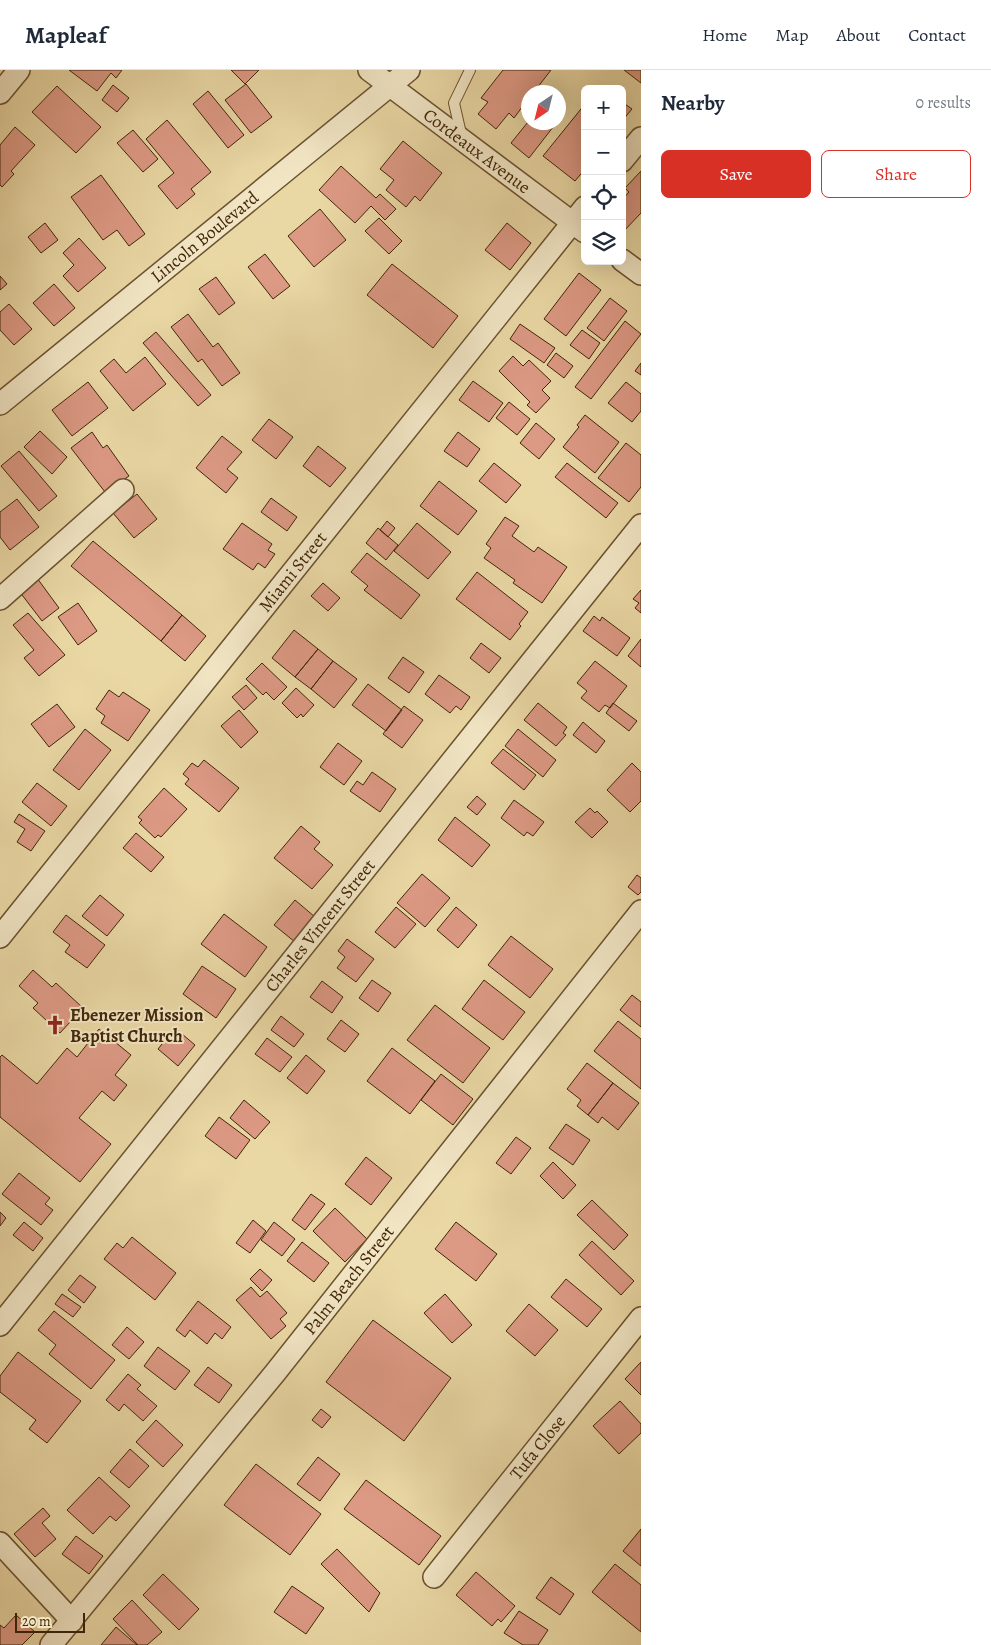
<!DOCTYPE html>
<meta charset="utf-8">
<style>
:root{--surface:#fff;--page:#f6f6f7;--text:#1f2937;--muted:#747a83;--line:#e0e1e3;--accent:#d93025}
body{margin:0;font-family:Alegreya,serif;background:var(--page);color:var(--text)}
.controls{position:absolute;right:15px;top:15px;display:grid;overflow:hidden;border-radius:8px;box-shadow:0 5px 20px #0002}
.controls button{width:45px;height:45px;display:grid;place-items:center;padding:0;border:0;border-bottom:1px solid var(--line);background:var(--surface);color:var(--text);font:25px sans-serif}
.compass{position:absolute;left:521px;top:15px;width:45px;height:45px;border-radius:50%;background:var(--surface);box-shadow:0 5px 20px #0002;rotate:215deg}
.scale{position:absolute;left:15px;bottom:12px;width:70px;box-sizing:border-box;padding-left:5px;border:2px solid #412608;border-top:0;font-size:14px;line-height:18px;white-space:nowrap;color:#412608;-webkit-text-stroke:4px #f1e5c4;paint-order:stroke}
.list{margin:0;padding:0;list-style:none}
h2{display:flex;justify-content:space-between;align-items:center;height:65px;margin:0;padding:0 20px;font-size:21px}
h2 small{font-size:16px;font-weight:400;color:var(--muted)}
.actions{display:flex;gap:10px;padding:15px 20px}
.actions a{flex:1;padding:11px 0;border:1px solid var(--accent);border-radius:8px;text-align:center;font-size:18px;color:var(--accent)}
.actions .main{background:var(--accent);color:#fff}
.icon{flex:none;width:28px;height:28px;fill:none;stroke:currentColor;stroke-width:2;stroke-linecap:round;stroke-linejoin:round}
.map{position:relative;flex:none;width:641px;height:1575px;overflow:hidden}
header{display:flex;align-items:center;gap:30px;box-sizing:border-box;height:70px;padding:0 25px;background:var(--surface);border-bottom:1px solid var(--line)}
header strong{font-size:24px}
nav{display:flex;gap:28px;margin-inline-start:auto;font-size:18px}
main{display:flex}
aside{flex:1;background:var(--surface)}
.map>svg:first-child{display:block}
.building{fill:#dc9984;stroke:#412608}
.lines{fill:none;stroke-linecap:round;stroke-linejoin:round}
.service-casing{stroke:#6b522f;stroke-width:12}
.minor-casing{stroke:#6b522f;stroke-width:24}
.service{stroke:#f1e5c4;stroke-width:10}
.minor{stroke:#f1e5c4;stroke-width:21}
.labels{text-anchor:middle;stroke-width:4;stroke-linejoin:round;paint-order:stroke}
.street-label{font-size:18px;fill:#412608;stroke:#f1e5c4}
.poi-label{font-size:18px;font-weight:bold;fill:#412608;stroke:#f1e5c4;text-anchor:start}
</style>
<header>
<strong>Mapleaf</strong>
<nav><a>Home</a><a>Map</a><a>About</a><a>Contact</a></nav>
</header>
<main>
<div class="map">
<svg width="641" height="1575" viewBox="0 0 641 1575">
<rect width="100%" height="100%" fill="#e9d7a4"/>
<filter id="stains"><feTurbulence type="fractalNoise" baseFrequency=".004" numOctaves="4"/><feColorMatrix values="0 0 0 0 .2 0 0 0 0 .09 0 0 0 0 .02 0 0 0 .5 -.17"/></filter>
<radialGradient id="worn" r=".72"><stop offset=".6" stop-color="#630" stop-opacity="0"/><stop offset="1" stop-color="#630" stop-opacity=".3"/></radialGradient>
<path class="building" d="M69,0H122L116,8L111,3L97,21Z
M231,0H259L245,14Z
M503,0H551L534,22H528V29L514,48L509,43L496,59L478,44L488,32L481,28Z
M624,0H641V13Z
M246,14L272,47L251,63L225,30Z
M113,15L129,28L117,42L102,30Z
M57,16L101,57L76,83L32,42Z
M208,21L244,65L228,78L193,34Z
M622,32L632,39L622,51Z
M585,34V99L575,111L543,86Z
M167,50L211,102L191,119L195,124L177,139L158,116L174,103L146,69Z
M528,52H557L529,88L511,73Z
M15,57L35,75L11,101L14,104L2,117L0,115V75Z
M133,60L158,89L143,102L117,73Z
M403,71L442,103L420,131L415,126L406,137L386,120L394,110L380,99Z
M341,96L376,128L380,124L396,139L385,150L371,136L355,153L319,120Z
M641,101V143L622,163V130L629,122L625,118Z
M101,105L145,164L129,176L117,160L103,170L71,127Z
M320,139L346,170L314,197L288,166Z
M379,148L402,171L389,184L365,161Z
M45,153L58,170L41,183L28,167Z
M507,153L531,173L510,200L485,180Z
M79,168L106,198L78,222L63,206L74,195L63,183Z
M265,184L290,216L273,229L248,197Z
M392,194L458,246L433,278L367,225Z
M579,203L601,220L566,266L544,249Z
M0,206L7,214L0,220Z
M216,207L235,233L219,245L199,219Z
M54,214L75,238L54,256L33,233Z
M610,228L627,241L604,271L587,258Z
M9,234L32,259L14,275L0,260V242Z
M188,244L213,277L218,273L240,303L222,316L202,289L198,292L171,257Z
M625,251L641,264L591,329L575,317Z
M520,254L555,278L544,293L510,269Z
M582,260L600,273L589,289L570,275Z
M156,262L211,325L198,336L143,273Z
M556,283L573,296L564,308L547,295Z
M513,286L523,296L529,290L551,311L542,320L550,328L536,343L527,335L530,332L499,301Z
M145,287L166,314L133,341L100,301L114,289L126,303Z
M641,293V305L635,301Z
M473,311L503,333L489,352L459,330Z
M88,312L108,338L72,366L52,340Z
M626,312L641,324V341L632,352L608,333Z
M509,332L530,349L517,365L496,348Z
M585,345L619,372L595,403L563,377L579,357L577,355Z
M269,349L293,367L276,389L252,370Z
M536,353L555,369L539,389L520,373Z
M40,361L67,387L52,404L24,377Z
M92,362L103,378L107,375L129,406L105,422L71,378Z
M458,362L480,379L467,397L444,381Z
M222,366L242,382L227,399L238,408L226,423L196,398Z
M626,373L641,385V417L629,432L598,408Z
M318,376L346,398L330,417L303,396Z
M19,381L57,426L39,441L1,396Z
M494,393L521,415L506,433L479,411Z
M567,393L618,433L606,448L555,407Z
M439,411L477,441L458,465L420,436Z
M137,424L157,449L134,468L113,443Z
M271,428L297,447L287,461L261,442Z
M17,429L39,457L10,480L0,467V442Z
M505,447L519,456L512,466L534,482L538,477L567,497L542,533L513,513L515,510L484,488L491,478L486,474Z
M387,451L395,458L388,467L380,460Z
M242,453L272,474L268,480L275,484L265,498L258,493L253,500L223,479Z
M417,453L451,482L428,509L394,481Z
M378,458L398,475L386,490L366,473Z
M93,471L182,545L161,571L71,496Z
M367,483L420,525L401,549L364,520L368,516L351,502Z
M477,502L528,542L519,554L521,556L510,570L456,529Z
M37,508L59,538L42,551L19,521Z
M323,513L340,528L328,541L311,526Z
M641,520V543L635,538L639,533L633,529Z
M78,533L97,561L78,575L58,547Z
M28,543L65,585L39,606L24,588L34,580L13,555Z
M182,545L206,566L185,591L161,571Z
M594,546L600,551L602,547L630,568L617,586L583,561Z
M294,560L318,579L295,607L272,588Z
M641,569V597L628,586Z
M481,573L501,588L489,603L470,588Z
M318,579L333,591L311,619L295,607Z
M403,587L424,602L409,623L388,608Z
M333,591L357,609L334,638L311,619Z
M595,591L627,616L610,638L605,635L599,642L581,628L587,621L577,613Z
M262,593L287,617L274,630L266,622L263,625L246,609Z
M439,605L470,627L461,640L456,636L450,643L425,624Z
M368,614L402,640L386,661L352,635Z
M246,615L257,628L244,640L232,627Z
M296,618L314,635L303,647L301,644L297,648L282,633Z
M109,620L119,627L123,622L150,640L128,671L101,653L105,646L96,639Z
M538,633L567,657L563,663L566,665L556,676L524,650Z
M613,633L637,651L629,661L606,643Z
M57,634L75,657L49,677L31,654Z
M404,636L423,650L402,678L383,664Z
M239,640L258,662L241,678L221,656Z
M583,652L605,671L596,683L573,665Z
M85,659L111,680L79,720L53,700Z
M518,659L556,690L543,707L505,676Z
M338,673L362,691L344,715L320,697Z
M503,679L536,705L524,720L491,693Z
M204,690L239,718L219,742L185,714L189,709L183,704L192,693L198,697Z
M632,693L641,702V731L630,742L607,720Z
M372,702L396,719L380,742L350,721L357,711L363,715Z
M37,713L67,736L51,756L22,732Z
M164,718L187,739L161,767L158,765L155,768L139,753L142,750L138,747Z
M477,726L486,734L477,745L467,737Z
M514,730L544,752L533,766L527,762L524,766L501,748Z
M590,738L595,743L597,741L608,752L592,768L575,752Z
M19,744L45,761L31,781L17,772L25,759L14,752Z
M455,747L490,775L472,797L438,770Z
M301,756L320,772L314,779L333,795L312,819L274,788Z
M136,763L164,787L151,802L123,778Z
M422,804L450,828L425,857L397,833Z
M637,805L641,808V822L638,825L628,817Z
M100,825L124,845L107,866L82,846Z
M295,830L315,847L295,872L274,855Z
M396,837L416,854L395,878L375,862Z
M456,837L477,855L458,878L437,860Z
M224,844L267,877L245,907L201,874Z
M66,845L105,875L87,898L65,882L70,875L53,862Z
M511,866L553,899L530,928L488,895Z
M347,869L374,889L356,912L337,898L345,887L338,881Z
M202,896L236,919L216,948L183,924Z
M33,900L52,917L56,913L83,938L60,963L33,938L38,933L19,916Z
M372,910L391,923L378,942L359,928Z
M484,910L525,942L503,970L462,939Z
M322,911L343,927L332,943L310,927Z
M632,925L641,932V957L620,940Z
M435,935L490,978L463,1013L407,970Z
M281,946L304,964L294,977L271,960Z
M341,950L359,964L345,982L327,969Z
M618,951L641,969V1019L594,981Z
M175,958L195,975L178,996L158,979Z
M99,959L131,985L115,1005L127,1015L114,1031L102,1021L79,1048L111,1074L80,1112L0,1047V987L2,985L37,1014L67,978L77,987Z
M267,968L292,987L280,1002L255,984Z
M392,978L435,1011L410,1044L367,1011Z
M306,985L325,1001L307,1024L287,1008Z
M587,993L613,1013L588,1045L577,1036L581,1030L567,1019Z
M441,1004L473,1029L453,1055L421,1030Z
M613,1013L639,1033L618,1060L602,1047L598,1053L588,1045Z
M244,1030L270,1052L255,1069L230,1048Z
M219,1047L250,1070L236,1089L205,1066Z
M566,1054L590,1070L573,1095L549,1078Z
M516,1067L531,1078L511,1104L496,1093Z
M366,1087L392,1108L371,1135L345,1114Z
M553,1092L576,1115L563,1129L540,1106Z
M19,1103L50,1128L45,1134L53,1140L41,1155L2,1124Z
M311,1124L325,1134L305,1160L292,1150Z
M592,1130L628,1165L614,1180L577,1145Z
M335,1138L367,1169L345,1192L313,1161Z
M0,1142L6,1148L0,1156Z
M253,1150L266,1161L250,1183L236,1173Z
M24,1152L43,1168L33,1181L13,1165Z
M274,1152L295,1169L282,1186L261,1170Z
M456,1152L497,1184L476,1211L435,1179Z
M132,1167L176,1203L155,1230L104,1189L117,1173L123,1178Z
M592,1171L634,1211L621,1225L579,1185Z
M302,1172L329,1193L314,1212L287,1191Z
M260,1199L272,1210L262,1221L250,1209Z
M80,1205L96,1217L84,1233L68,1220Z
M566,1209L602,1239L587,1257L551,1227Z
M251,1217L260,1227L267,1221L287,1243L280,1249L286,1256L271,1269L236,1230Z
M62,1224L81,1237L73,1247L55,1234Z
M445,1224L472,1255L452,1273L424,1243Z
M198,1231L231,1257L222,1269L215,1263L207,1274L190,1260L185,1267L176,1260Z
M529,1234L558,1260L535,1286L506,1261Z
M54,1241L115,1290L91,1319L49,1284L56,1275L38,1260Z
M373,1250L451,1308L404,1371L326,1312Z
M127,1257L144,1272L129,1289L112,1275Z
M158,1277L190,1301L175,1320L144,1296Z
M18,1282L81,1331L47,1373L29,1359L36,1350L0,1322V1306Z
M641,1292V1325L625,1309Z
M208,1297L232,1315L219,1333L194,1315Z
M128,1304L141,1315L137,1319L157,1336L143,1351L124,1334L119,1341L106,1330Z
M620,1331L641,1354V1363L619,1384L593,1356Z
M321,1339L331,1347L322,1358L312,1350Z
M156,1350L183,1375L163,1397L136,1372Z
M130,1379L149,1396L129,1418L110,1402Z
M318,1387L340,1404L320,1431L297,1414Z
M256,1394L321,1444L290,1485L224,1435Z
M99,1407L130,1436L116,1451L110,1446L93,1464L67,1440Z
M366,1410L441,1466L419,1495L344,1439Z
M43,1438L50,1446L42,1453L56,1469L35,1487L14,1464Z
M641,1459V1496L623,1481Z
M76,1466L103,1486L89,1504L62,1484Z
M337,1479L380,1523L369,1542L321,1494Z
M615,1494L641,1515V1562L592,1522Z
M476,1502L515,1536L501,1552L498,1549L492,1556L456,1525Z
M163,1504L199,1539L179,1560L143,1525Z
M551,1507L574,1524L560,1545L536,1528Z
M292,1516L324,1538L306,1564L274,1542Z
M132,1530L162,1562L147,1575H138L113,1549Z
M519,1541L548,1560L538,1575H523L504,1563Z
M16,1545L35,1562L22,1575H0V1555L4,1558Z
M116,1557L137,1575H101Z"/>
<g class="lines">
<defs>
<path id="service" d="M462,68L454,33L470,0"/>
<g id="minor">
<path id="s1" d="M369,0L585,162"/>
<path d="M0,23L19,0"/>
<path d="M622,91L641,68"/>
<path d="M622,190L641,204"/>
<path id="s2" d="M0,334L409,0"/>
<path d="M0,529L123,420"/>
<path id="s3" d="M0,867L585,137"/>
<path id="s4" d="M0,1255L641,455"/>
<path d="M0,1473L72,1551"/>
<path id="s5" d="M434,1507L641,1248"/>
<path id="s6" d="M51,1575L275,1303L641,841"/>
</g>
</defs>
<use href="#service" class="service-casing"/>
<use href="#minor" class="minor-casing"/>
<use href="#service" class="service"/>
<use href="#minor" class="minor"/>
</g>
<defs>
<symbol id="church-bare" viewBox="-9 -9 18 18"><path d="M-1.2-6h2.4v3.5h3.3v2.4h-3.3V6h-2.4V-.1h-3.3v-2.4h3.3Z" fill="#8f2418" stroke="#f1e5c4" stroke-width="2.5" paint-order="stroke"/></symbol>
</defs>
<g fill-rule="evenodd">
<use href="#church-bare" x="41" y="941" width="28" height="28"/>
</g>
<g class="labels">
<g class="street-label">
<text dy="6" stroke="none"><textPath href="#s1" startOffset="135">Cordeaux Avenue</textPath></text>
<text dy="6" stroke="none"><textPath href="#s2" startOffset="264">Lincoln Boulevard</textPath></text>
<text dy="6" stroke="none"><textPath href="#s3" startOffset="468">Miami Street</textPath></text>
<text dy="6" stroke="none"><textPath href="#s4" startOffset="512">Charles Vincent Street</textPath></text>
<text dy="6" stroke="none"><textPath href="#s6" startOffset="471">Palm Beach Street</textPath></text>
<text dy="6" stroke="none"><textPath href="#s5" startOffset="166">Tufa Close</textPath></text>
</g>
<g class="poi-label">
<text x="70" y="951">Ebenezer Mission<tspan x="70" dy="21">Baptist Church</tspan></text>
</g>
</g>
<rect width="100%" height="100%" filter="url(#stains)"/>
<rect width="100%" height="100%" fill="url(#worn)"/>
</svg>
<div class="controls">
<button>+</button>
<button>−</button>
<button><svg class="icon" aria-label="locate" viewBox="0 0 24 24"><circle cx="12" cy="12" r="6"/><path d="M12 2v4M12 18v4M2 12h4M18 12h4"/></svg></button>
<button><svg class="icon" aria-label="layers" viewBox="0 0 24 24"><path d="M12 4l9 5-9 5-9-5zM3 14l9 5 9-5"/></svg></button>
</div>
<svg class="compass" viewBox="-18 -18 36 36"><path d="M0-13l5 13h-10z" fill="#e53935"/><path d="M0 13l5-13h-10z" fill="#747a83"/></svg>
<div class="scale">20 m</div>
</div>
<aside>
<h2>Nearby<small>0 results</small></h2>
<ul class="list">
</ul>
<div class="actions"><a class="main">Save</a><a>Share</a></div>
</aside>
</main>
